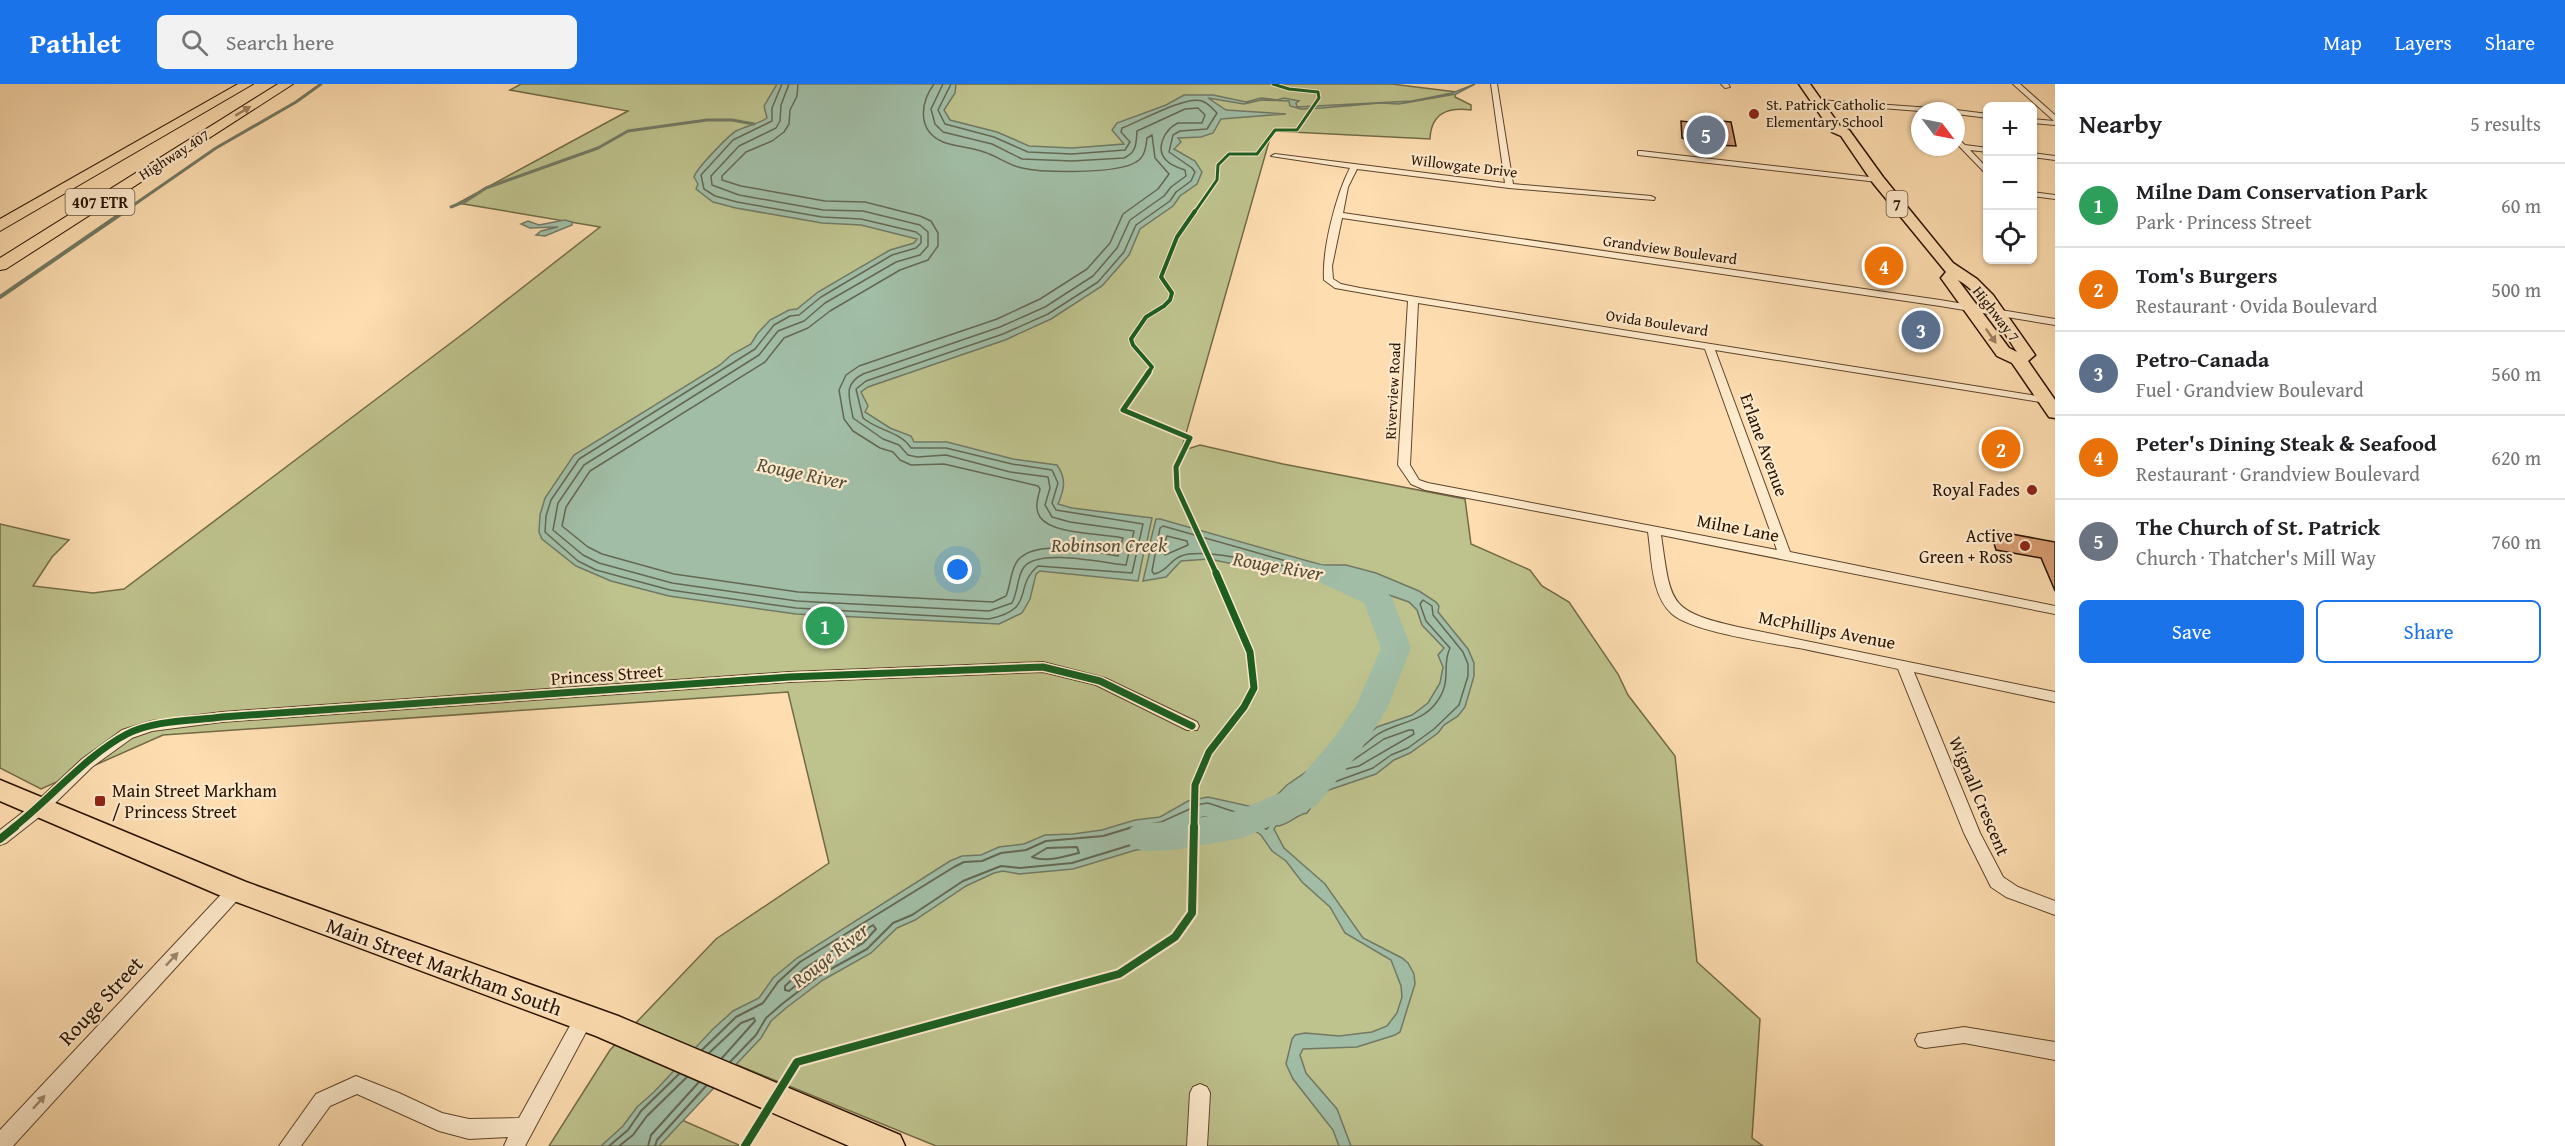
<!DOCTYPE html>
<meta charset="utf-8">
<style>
:root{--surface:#fff;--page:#f2f2f2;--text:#202124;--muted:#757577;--line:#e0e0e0;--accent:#1a73e8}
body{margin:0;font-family:"Gentium Book Plus",serif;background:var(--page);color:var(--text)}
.controls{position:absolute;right:18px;top:18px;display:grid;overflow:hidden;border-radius:9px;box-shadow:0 2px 4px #0004}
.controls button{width:54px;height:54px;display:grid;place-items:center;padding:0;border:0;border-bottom:2px solid var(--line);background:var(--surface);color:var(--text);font:30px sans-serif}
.compass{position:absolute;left:1911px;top:18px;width:54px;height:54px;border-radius:50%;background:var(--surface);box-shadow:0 2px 4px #0004;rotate:122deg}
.you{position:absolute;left:958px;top:486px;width:21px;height:21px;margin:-15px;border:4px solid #fff;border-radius:50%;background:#1a73e8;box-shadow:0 0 0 9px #1a73e833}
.badge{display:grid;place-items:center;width:39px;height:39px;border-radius:50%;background:var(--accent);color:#fff;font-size:20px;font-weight:700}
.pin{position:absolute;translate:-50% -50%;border:3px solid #fff;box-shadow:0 2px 6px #0006}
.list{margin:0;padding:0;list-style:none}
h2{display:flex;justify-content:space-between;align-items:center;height:78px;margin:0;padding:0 24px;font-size:26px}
h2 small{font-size:20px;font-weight:400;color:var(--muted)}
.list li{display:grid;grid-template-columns:39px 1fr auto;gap:18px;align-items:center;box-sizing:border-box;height:84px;padding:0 24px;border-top:2px solid var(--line)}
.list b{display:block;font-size:22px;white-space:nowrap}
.list p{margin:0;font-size:20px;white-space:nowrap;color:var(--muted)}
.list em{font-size:20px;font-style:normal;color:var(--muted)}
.actions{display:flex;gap:12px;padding:18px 24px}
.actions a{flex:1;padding:14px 0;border:2px solid var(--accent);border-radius:9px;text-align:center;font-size:21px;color:var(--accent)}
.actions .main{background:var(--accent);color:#fff}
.icon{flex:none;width:33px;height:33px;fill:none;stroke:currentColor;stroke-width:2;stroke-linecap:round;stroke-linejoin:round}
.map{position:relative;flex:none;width:2055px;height:1062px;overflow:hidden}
header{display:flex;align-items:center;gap:36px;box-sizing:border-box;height:84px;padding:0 30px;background:var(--accent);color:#fff}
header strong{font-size:28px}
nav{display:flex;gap:33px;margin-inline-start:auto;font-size:21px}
.search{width:420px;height:54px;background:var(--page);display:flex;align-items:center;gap:15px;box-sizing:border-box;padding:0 21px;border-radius:9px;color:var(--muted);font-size:22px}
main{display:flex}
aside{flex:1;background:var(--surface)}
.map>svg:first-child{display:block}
.green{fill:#bec28d;stroke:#736a46;stroke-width:1.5}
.water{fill:#a1bda6;stroke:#717964;stroke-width:1.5}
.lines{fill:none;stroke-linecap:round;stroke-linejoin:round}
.shore-far1{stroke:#646853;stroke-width:1.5}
.shore{stroke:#646853;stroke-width:2}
.stream-far1{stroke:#717964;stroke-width:3}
.stream{stroke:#717964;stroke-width:4}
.river{fill:#a1bda6;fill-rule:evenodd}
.building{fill:#db9f74;stroke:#281200;stroke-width:1.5}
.minor-casing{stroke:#5e452c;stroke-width:2}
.primary-casing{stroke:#281200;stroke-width:3}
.motorway-casing{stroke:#281200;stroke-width:2}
.minor{fill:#feeacc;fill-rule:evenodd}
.primary{fill:#fedeb1;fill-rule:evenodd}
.motorway{fill:#fedeb1;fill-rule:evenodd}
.cycleway-far4-casing{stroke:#feeacc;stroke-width:5}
.cycleway-far3-casing{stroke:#feeacc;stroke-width:6}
.cycleway-far2-casing{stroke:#feeacc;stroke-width:8}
.cycleway-far1-casing{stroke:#feeacc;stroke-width:10}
.cycleway-casing{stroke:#feeacc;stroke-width:12}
.cycleway-far4{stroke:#1b5e20;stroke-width:3}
.cycleway-far3{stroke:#1b5e20;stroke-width:4}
.cycleway-far2{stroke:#1b5e20;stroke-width:5}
.cycleway-far1{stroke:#1b5e20;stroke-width:7}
.cycleway{stroke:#1b5e20;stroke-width:8}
.oneway{fill:#9e8261}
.oneway2{fill:#9e8970}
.poi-dot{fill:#8f2418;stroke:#feeacc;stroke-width:2}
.labels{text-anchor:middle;stroke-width:4.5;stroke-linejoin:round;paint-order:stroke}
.far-poi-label{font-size:15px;fill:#281200;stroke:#feeacc;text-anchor:start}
.far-street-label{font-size:15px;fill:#281200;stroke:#feeacc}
.shield{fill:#feeacc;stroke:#68533d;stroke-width:1.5}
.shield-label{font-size:16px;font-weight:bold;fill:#281200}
.street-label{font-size:18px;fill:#281200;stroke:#feeacc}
.poi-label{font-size:18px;fill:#281200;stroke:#feeacc;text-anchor:end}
.water-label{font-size:20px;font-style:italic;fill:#524e3a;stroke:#feeacc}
.near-street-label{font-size:21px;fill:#281200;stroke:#feeacc}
</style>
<header>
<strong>Pathlet</strong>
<div class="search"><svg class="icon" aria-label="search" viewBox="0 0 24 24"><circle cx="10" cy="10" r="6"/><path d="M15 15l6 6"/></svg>Search here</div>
<nav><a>Map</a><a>Layers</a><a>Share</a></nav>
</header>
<main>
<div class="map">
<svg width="2055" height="1062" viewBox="0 0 2055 1062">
<rect width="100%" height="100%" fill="#fedeb1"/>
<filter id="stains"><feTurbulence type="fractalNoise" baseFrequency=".00333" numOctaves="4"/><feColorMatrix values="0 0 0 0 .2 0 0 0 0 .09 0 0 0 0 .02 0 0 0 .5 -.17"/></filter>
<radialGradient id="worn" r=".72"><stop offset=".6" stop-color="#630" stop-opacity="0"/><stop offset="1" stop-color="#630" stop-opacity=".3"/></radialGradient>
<path class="green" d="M521,0H1392L1456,8L1455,13L1471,21V26C1448,23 1431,29 1430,55L1272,47L1181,367L1200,361L1283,380L1465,415L1471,460L1530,486L1542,502L1569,518L1618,590L1628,611L1675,672L1697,878L1760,935L1752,1054L1763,1062H936L708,969L659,1026L741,1062H549L610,966L716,855L829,779L788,608L163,651L41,705L0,684V440L69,456L52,473L33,502L93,509L124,505L472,243L600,143L458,119L628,27L510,6Z"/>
<path class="water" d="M777,0H956L955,9L944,26L950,36L997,48L1029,62L1072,64L1124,60L1112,46L1117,39L1166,21L1184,11H1213L1246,18L1261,14L1277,16L1284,14L1299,17L1296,19L1297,23L1412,17L1452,9L1475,0L1456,10L1399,20L1380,19L1322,24L1301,25L1290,22L1289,17L1261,16L1244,20L1208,14L1226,26L1286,30L1221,35L1213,49L1201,53L1178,54L1181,58L1174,65L1195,77L1202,88L1197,100L1180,112L1173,122L1140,145L1129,171L1102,202L1051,235L1005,256L868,303L861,308L868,322L865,328L890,344L911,352L914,358H947L1013,375L1057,381C1067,395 1064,406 1058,420L1072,424L1152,434L1146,462L1149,463L1156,435H1160L1322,481H1346L1376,489L1419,507L1436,518L1439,522L1438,528L1468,565L1474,579V592L1465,623L1458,632L1444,641L1438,649L1410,669L1394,676L1376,690L1329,706L1317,715L1307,729C1295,731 1288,742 1276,742L1274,745L1284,764L1325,800L1363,854L1402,874L1408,879L1414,890L1415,900L1400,948L1395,951L1357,963L1303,965L1300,971L1306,989L1337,1025L1351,1062H1339L1333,1046L1293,995L1286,980L1292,955L1295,951L1305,949L1339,952L1372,948L1387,942L1397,929L1402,913L1401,902L1391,876L1345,849L1330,823L1302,798L1286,777L1272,767L1261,751L1243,739H1204L1188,746L1168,762L1136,766L1073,785L1019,790L1003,787L994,789L966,802L915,836L897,844L871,869L823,896L786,924L771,937L761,954L659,1062H601L623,1042L637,1023L654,1008L713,945L733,927L759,914L773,894L797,874L950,777L962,772L981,771L999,763L1024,760L1045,751L1073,750L1102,746L1135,736L1160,733L1188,717L1208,713L1253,723L1270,718L1287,701L1306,688L1357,660L1377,643L1412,631L1428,619L1440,599L1443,583L1438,571L1444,564L1422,541L1417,526L1409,518L1334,492L1268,487L1209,475L1181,477L1166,493L1143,497L1150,467L1147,466L1144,467L1138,497L1040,487L1036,490L1030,515L1022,529L999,540L796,530L669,512L611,497L576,482L542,455L539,448L540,431L545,414L574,371L720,281L731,271L751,260L757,250L770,236L789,226L797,225L818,208L890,166L914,159L917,155L861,141L822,139L736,124L713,118L696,105L698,100L694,93C696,85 728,52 736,47C746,42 758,40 767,34L764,22Z
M565,136L572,138V141L545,152L536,151L541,147L558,143L530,144L521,140L528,137L539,141Z"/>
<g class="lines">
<path class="shore-far1" d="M782,0L772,24V37L733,56L701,91L704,105L715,112L737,118L822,133L861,135L916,148L921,152V159L916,164L892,171L821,213L799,231L790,232L774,241L755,265L579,375L551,416L546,432L545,448L578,477L596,486L670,506L796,524L989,535C1037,525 1012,504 1038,482L1132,489L1143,440L1056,426L1052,419L1058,399L1052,386L1012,380L946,364H911C900,347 878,347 863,334L856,305L866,297L1003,250L1048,230L1098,198L1124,168L1136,141L1170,117L1176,108L1191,97L1195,88L1192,84L1169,68L1173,51L1180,47L1207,45L1217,29C1213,25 1208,19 1202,17C1186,11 1139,38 1122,44L1121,48L1130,58L1125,66L1072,70L1028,68L994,53L945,40L938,26L951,0
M789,0L781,21L780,37L776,44L739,62L711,92L712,101L739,111L823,126L863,127L920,141L928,148V162L920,171L896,178L825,219L804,237L778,247L759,271L584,381L558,419L553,446L583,471L599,479L672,499L797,517L989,527L1012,519C1018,508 1017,492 1024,483C1039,464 1104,479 1126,481L1134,447L1070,438L1052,433L1045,421L1050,404L1048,393L1010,388L946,371L917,373L908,371L899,361L883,355L853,334C850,314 842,301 863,290L1000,243L1045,223L1093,192L1117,164L1130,136L1164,112L1171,103L1186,92L1185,86C1179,84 1172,82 1167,77C1154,65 1165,45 1178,39H1202L1205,31L1198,24L1185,25L1137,47C1136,60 1137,68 1124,74L1072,77L1022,75L992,60L943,48L935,40L931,25L943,0
M798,0L797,12L790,26L789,40L784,48L772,57L746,68L722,92V96L741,102L825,117L865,118L920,132L931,137L938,149V162L928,176L900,186L830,227L808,244L784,254L765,278L590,387L566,423L562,442L588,463L602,470L674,490L798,508L993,518L1006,512C1011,501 1010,486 1018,476C1037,454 1093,468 1118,472L1123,454C1103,449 1052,451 1040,433C1034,424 1038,414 1040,405L1038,402L944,380L911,381L900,376L893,368L880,364L853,347L844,335L839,306L846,291L859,282L997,235L1040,215L1087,185L1110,159L1123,130L1158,105L1169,90L1155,74L1152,51L1147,54C1146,63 1145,73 1136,78C1118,90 1043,89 1022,84C1008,81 997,72 984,68C970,63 956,63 943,58C917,47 920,19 934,0
M1163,442L1286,477L1288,480L1285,482C1260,478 1202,464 1181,472C1170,476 1168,487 1154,490L1152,487L1160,444Z
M1167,452L1187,457L1188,461L1165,471L1163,464Z
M1409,646H1413L1414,650L1359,682L1346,685V681L1384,655Z
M1128,744L1161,738L1201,720L1208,719L1235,728L1232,732L1203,733L1181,744
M1265,744L1248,734V729C1274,726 1290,707 1310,692C1325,681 1343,676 1358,666C1366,661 1372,653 1380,649C1399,638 1422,638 1436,619C1453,597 1441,582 1450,564L1426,537L1420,520L1423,516L1432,522L1433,531L1463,568L1468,580V592L1459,621L1434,645L1408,664L1391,671L1373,684L1326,701L1312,711L1304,723L1273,737L1267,744"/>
<path class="shore" d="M1263,743L1266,745L1268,743
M1077,763L1079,769C1065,772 1046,779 1032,773L1047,764Z
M873,841L876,845L863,859L816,885L789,907L785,906V902L805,884Z
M702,966L736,933L763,919L778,898L800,878L954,783L964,778L982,777L1001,769L1026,766L1046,757L1103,752L1133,743
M709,969L741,939L754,934L755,937L722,974
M730,978L756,951L766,934L782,920L820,891L867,865L893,839L912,831L963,797L1001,782L1020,784L1072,779L1134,760L1166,756L1183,743
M609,1062L628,1046L641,1027L679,990
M619,1062L633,1051L647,1032L687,993
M648,1062L651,1051L699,998
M655,1062L657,1056L706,1002"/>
<path class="stream-far1" d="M451,123L466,117L486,104L598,64L628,47L707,36H732L754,40
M122,129L216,64L296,18L321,0"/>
<path class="stream" d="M0,213L125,127"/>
<path class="river" d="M1297,477C1323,480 1377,492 1392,514L1411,564L1387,625L1358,670L1316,722L1243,754L1175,766L1144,767L1131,763L1126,753L1131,743L1144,739L1175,738L1237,727L1292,704L1334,654L1356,622L1381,564L1364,519L1319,498L1287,492L1283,486L1287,480Z"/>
</g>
<path class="building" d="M1710,36L1731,38L1736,62L1699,60L1682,54L1681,37L1706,40L1711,39Z
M1990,446L2055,458V507L2041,474L1996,466Z"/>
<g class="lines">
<defs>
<path id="minor" d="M1491,0H1497L1513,100L1651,112L1655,114L1654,116L1509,104L1357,85L1348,103L1343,129L1940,216L2055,235V241L1940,222L1342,134L1332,182L1333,195L1341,200L1360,204L2050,314L2051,316L2046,319L1715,266L1790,468L2055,522V530L1661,451C1671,520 1668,527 1738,543L2055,608V618L1914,588L1980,749L2003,793L2018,803L2055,817V831L2006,813L1991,803L1964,749L1898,585C1867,578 1836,572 1804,565C1776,560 1692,548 1672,530C1651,511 1652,475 1648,448L1425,406L1411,400L1398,381L1408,217L1335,204L1324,196C1322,165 1336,111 1350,84L1271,72L1275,70L1505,99ZM1418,219L1705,265L1777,466L1428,399L1419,396L1410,381Z
M1721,0H1728L1730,3L1725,4Z
M2013,0H2020L2055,31V41L2032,39V35L2054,37Z
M1818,16L1946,25L1949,27H1920L1816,19Z
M1956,26L1988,30V34L1956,30V27H1953Z
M1956,53L1965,61L1988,64V68L1970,66L1988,85V92L1956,59Z
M1641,67L1878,94L1882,96L1878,98L1638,71V67Z
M2032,69L2055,72V76L2032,73Z
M2032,108L2055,111V115L2032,112Z
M1043,578L1105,594L1197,638L1199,642L1197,646H1187L1096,601L1043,588L789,598L222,638L152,647L132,654L92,683L48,726L6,759L0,761V746L36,718L82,675L122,646L151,637L222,628L789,588Z
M236,799L242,801L245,806L242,811L13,1062H0V1046L230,801Z
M584,927L591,929L593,935L525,1062H504L508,1053L469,1055L439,1047L357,1010L330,1022L301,1062H279L316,1010L356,992L399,1009L442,1029L469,1035L519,1034L577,929Z
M1964,943L2055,958V976L1964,959L1925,964L1918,962L1915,956L1918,950Z
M1200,1000L1207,1003L1210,1009L1207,1062H1187L1190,1009L1193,1003Z"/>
<path id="primary" d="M1799,0H1810L1840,42L1849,46L1883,93L1953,179L1977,195L1993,211L2035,271L2028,277L2055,316V334L2049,333L2012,279L1997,272L1941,194L1946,188L1873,99L1841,52L1832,48ZM1958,196C1984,211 2001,244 2017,268L2009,264Z
M0,696L246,798L618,932L900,1051L905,1062H849L596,952L226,814L0,717Z"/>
<path id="motorway" d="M238,0H253L0,147V135Z
M278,0H293L6,185L0,186V174Z"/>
</defs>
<use href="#minor" class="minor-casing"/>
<use href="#primary" class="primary-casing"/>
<use href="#motorway" class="motorway-casing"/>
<use href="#minor" class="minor"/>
<use href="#primary" class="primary"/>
<use href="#motorway" class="motorway"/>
<defs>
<path id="cycleway-far4" d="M1194,129L1217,96L1218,81L1229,70H1257L1275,46H1297L1319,14L1318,8L1289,5L1273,0"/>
<path id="cycleway-far3" d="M1148,289L1152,283L1133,261L1131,255L1146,233L1164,222L1170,216L1172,209L1161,193L1177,153L1195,127"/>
<path id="cycleway-far2" d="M1149,288L1123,326L1190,354L1176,383L1177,404L1217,491"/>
<path id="cycleway-far1" d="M13,744C49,716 88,670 127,650C154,636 192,637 222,633L789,593L1043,583L1100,597L1192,642
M1194,744L1195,701L1209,668L1244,623L1254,604L1250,568L1216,489"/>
<path id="cycleway" d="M0,755L15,743
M745,1062L797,978L1119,890L1175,853L1192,829L1194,743"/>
</defs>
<use href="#cycleway-far4" class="cycleway-far4-casing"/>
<use href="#cycleway-far3" class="cycleway-far3-casing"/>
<use href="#cycleway-far2" class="cycleway-far2-casing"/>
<use href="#cycleway-far1" class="cycleway-far1-casing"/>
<use href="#cycleway" class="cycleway-casing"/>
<use href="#cycleway-far4" class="cycleway-far4"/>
<use href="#cycleway-far3" class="cycleway-far3"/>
<use href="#cycleway-far2" class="cycleway-far2"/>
<use href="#cycleway-far1" class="cycleway-far1"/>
<use href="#cycleway" class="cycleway"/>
</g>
<defs><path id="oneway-solid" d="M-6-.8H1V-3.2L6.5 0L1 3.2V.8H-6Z" transform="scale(1.5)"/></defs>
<g class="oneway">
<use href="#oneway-solid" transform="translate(243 27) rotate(-31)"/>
<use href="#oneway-solid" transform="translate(1991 252) rotate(55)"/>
</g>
<g class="oneway2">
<use href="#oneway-solid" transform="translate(172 875) rotate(-47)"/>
<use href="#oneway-solid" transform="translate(39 1018) rotate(-48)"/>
</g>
<g class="poi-dot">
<circle cx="1754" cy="30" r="6"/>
<circle cx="2032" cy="406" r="6"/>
<circle cx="2025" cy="462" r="6"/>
<rect x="94" y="711" width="12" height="12" rx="3"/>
</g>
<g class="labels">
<g class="far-poi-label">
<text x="1766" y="26">St. Patrick Catholic<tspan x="1766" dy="17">Elementary School</tspan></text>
</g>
<g class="far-street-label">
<text transform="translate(174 71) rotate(-32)" y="5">Highway 407</text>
<text transform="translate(1464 82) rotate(7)" y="5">Willowgate Drive</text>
<text transform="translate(1670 166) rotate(8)" y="5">Grandview Boulevard</text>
<text transform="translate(1996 230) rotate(52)" y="5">Highway 7</text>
<text transform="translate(1657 239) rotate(9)" y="5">Ovida Boulevard</text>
<text transform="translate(1393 307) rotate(-87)" y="5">Riverview Road</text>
</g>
<g class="shield">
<rect x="65.5" y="105" width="69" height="26" rx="4.5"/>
<rect x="1886.5" y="107" width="21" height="26" rx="4.5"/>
</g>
<g class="shield-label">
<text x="100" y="124">407 ETR</text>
<text x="1897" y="126">7</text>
</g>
<g class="street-label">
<text transform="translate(1764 361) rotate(70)" y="6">Erlane Avenue</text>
<text transform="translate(1738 444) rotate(11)" y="6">Milne Lane</text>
<text transform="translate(1827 546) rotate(11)" y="6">McPhillips Avenue</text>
<text transform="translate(607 591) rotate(-4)" y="6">Princess Street</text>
<text transform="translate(1979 712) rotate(67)" y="6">Wignall Crescent</text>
</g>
<g class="poi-label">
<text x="2020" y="412">Royal Fades</text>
<text x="2013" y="458">Active<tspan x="2013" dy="21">Green + Ross</tspan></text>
<text x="112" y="713" text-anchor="start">Main Street Markham<tspan x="112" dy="21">/ Princess Street</tspan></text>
</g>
<g class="water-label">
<text transform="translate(802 389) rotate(12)" y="7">Rouge River</text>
<text x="1109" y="468">Robinson Creek</text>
<text transform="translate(1278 482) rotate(10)" y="7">Rouge River</text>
<text transform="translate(830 871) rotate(-38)" y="7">Rouge River</text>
</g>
<g class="near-street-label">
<text transform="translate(444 883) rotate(20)" y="7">Main Street Markham South</text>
<text transform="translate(101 917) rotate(-47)" y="7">Rouge Street</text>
</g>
</g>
<rect width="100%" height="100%" filter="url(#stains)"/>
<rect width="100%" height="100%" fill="url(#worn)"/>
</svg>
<div class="controls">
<button>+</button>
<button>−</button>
<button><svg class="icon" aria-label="locate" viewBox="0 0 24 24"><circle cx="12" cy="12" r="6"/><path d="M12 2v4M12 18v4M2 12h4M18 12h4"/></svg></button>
</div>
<svg class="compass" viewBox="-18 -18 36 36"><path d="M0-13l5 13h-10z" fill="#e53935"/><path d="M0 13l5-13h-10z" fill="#757577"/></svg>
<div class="you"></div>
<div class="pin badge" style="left:825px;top:542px;background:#2e9e5b">1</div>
<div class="pin badge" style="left:2001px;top:365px;background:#e8710a">2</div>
<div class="pin badge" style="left:1921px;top:246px;background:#5c6f8a">3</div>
<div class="pin badge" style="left:1884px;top:182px;background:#e8710a">4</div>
<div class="pin badge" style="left:1706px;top:51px;background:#6b7280">5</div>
</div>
<aside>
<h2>Nearby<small>5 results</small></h2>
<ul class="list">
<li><span class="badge" style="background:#2e9e5b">1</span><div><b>Milne Dam Conservation Park</b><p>Park · Princess Street</p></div><em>60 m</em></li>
<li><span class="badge" style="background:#e8710a">2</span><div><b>Tom's Burgers</b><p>Restaurant · Ovida Boulevard</p></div><em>500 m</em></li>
<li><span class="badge" style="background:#5c6f8a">3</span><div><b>Petro-Canada</b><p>Fuel · Grandview Boulevard</p></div><em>560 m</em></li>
<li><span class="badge" style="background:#e8710a">4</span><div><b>Peter's Dining Steak &amp; Seafood</b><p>Restaurant · Grandview Boulevard</p></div><em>620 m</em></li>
<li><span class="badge" style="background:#6b7280">5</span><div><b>The Church of St. Patrick</b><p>Church · Thatcher's Mill Way</p></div><em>760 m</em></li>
</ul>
<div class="actions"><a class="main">Save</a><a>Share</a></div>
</aside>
</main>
